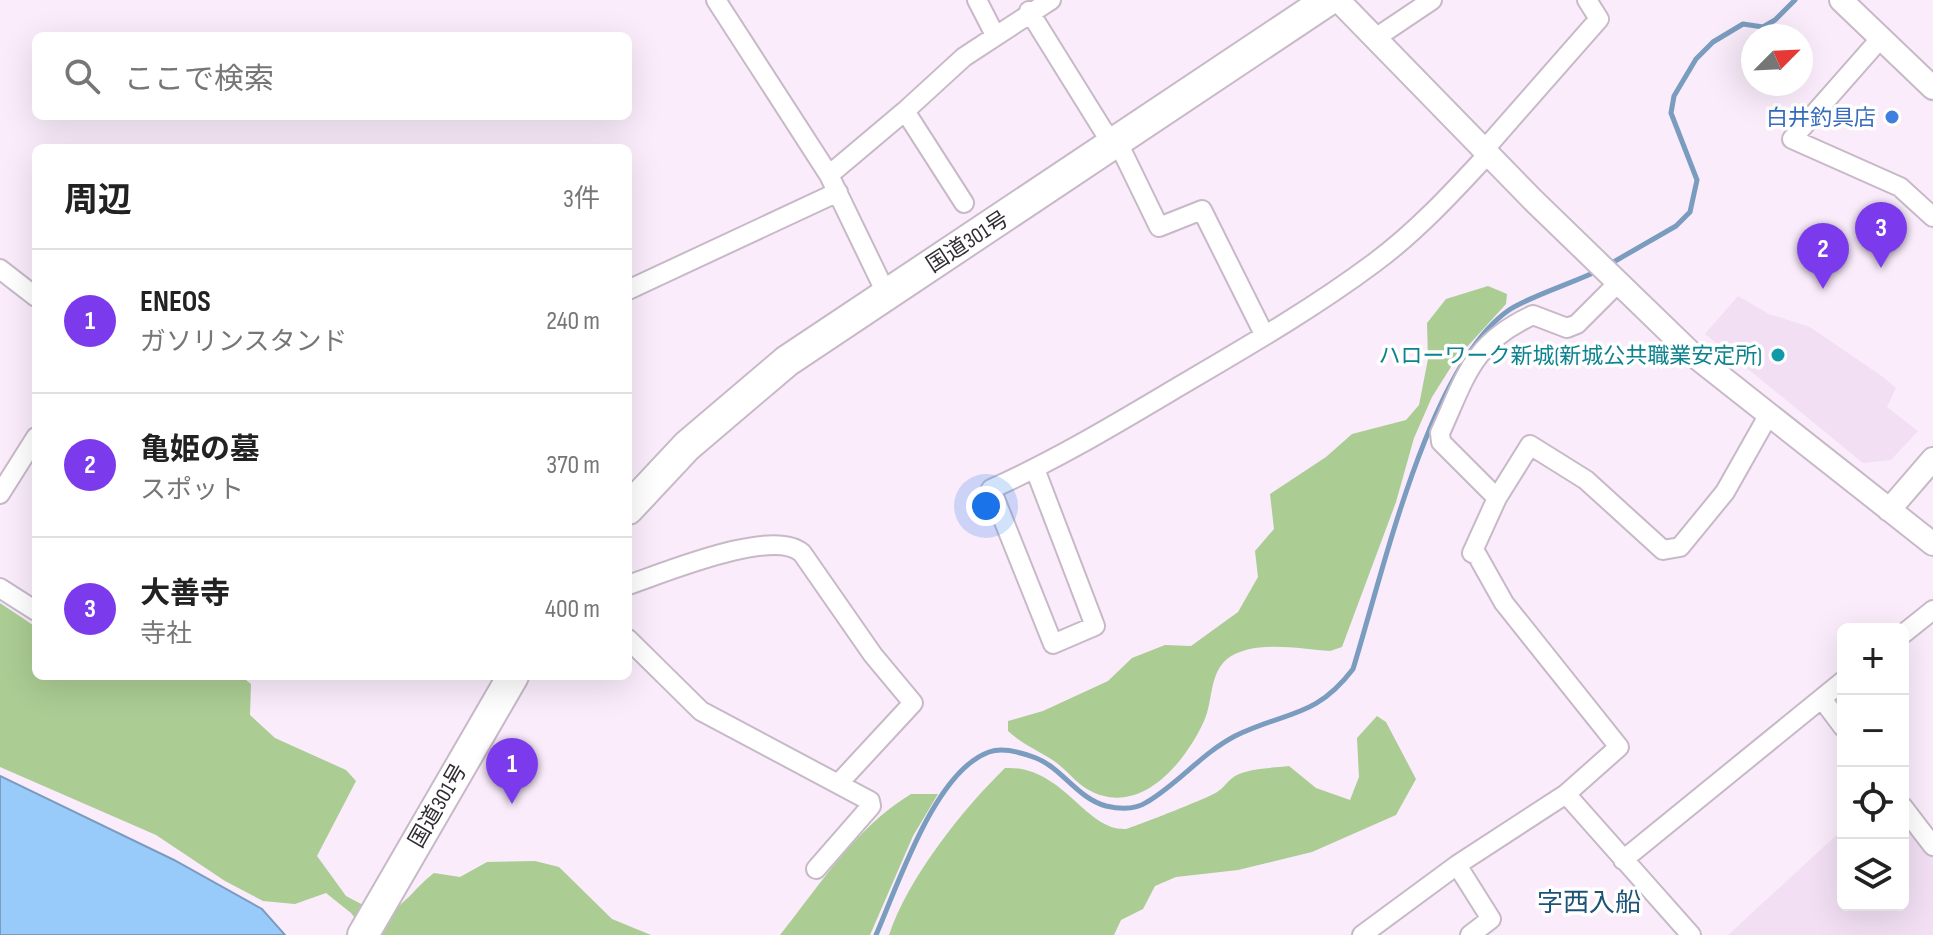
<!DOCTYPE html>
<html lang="ja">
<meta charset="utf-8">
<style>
:root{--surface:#fff;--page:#f2f2f2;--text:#222;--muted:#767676;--line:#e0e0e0;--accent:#7c3aed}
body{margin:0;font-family:"Sofia Sans Condensed","Noto Sans JP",sans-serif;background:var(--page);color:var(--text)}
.controls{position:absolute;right:24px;bottom:24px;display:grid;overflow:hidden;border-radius:12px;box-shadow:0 8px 32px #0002}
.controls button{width:72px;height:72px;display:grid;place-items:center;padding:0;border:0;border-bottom:2px solid var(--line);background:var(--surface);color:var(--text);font:40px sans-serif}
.compass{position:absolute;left:1741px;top:24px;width:72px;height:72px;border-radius:50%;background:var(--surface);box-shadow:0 8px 32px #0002;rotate:66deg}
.you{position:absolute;left:986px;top:506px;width:28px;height:28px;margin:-20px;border:6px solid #fff;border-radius:50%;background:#1a73e8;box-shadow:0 0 0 12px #1a73e833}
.badge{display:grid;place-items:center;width:52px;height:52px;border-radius:50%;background:var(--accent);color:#fff;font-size:26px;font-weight:700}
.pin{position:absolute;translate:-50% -66px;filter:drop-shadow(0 2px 4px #0008)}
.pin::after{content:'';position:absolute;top:42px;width:28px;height:24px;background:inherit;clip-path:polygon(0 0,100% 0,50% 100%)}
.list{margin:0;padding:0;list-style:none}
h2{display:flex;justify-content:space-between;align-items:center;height:104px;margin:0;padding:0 32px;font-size:34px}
h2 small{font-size:26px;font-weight:400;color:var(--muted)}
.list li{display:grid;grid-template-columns:52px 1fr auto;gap:24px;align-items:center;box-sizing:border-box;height:144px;padding:0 32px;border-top:2px solid var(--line)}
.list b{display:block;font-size:30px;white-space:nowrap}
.list p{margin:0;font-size:26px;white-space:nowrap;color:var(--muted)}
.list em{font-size:26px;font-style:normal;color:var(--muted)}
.icon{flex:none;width:44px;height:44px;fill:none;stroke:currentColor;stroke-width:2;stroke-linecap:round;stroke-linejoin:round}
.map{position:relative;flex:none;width:1933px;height:935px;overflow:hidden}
.search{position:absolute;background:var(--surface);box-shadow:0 8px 32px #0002;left:32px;top:32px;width:600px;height:88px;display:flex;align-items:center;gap:20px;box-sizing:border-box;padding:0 28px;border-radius:12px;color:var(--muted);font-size:30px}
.panel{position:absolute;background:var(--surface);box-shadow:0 8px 32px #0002;left:32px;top:144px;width:600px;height:536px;border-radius:12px}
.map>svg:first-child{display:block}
.built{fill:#f2dff4}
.forest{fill:#abcc93}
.water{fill:#99cbfa;stroke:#7a9cbe;stroke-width:2}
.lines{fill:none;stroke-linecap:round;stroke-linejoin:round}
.stream{stroke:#7a9cbe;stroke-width:5}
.minor-casing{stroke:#c7b9c8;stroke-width:22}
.tertiary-casing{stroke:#c7b9c8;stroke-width:26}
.trunk-casing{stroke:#c7b9c8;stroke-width:34}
.minor{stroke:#fff;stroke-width:18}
.tertiary{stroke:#fff;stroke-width:22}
.trunk{stroke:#fff;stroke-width:30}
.shop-dot{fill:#3f7fe0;stroke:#fff;stroke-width:3}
.culture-dot{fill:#0f9aa8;stroke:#fff;stroke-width:3}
.labels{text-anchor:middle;stroke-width:7;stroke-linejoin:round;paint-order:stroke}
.shop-label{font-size:22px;fill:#366cbe;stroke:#fff;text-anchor:end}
.street-label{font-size:22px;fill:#322d33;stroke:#fff}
.culture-label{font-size:22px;fill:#0d838f;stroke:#fff;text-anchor:end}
.quarter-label{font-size:26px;fill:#1d5476;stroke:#fff}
</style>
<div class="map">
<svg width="1933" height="935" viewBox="0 0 1933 935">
<rect width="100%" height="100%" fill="#faecfb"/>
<path class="built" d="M1738,296L1769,314L1810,327L1883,377L1896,388L1887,407L1918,431L1891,460L1863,463L1705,334Z
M1903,819L1933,855V935H1728L1843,829V905H1903Z"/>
<path class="forest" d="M1488,286L1507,294L1506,304L1456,359L1432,397L1414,438L1396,502L1342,647L1330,651C1300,649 1253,639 1227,659C1209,674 1213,702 1204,721C1184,765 1138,819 1087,789C1075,782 1066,769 1054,761C1038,750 1023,745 1008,731V721L1043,711L1108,681L1132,658L1165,645L1191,646L1238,612L1258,577L1255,551L1274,529L1270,494L1326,457L1352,434L1406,420L1419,405L1428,359L1427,323L1446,299Z
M0,603L36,627V676H241L251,684L250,715L275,738L346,770L356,781L317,856L346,896L382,915C404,908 415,887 434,873L460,877L487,862L535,861L559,867L612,919L651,935H368L351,913L326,893L295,904L263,901L225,881L156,835L0,767Z
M1377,716L1386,722L1416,779L1396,815L1312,852L1238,870L1176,877L1155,886L1143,909L1121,920L1114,935H889C908,878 962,810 1005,768C1063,765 1085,831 1126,829C1131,828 1211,797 1217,792C1224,788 1228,780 1235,776C1248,768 1274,768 1289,766L1316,788L1350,800L1359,777L1357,738Z
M911,794H938L913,836L870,935H780C820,885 855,828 911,794Z"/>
<path class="water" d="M0,776L174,860L262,909L285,935H0Z"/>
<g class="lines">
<path class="stream" d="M1610,264L1676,226L1690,212L1697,180L1671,113L1674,96L1696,59L1713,42L1743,24L1763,27L1775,20L1795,0
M876,935C898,885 935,771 989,752C1003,747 1023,753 1036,758C1062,768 1077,798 1106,806C1119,809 1135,810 1147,802C1179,783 1201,754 1235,736C1285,711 1315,719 1353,669C1382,576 1429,365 1509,310C1528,297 1573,283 1597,271"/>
<defs>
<path id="minor" d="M716,0L829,175L887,295
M977,0L995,35
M1029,11L1103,130L1123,153L1159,227L1202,210L1264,334
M1374,39L1432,0
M1880,39L1792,139L1900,187L1933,217
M905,111L964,57L1051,0
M1484,150L1599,19L1587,0
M829,175L905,111L964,203
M0,269L36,297
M628,290L838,192
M1035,469L1095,626L1053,644L991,489C1054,461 1114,425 1173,390C1241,350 1311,310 1374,263C1416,232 1453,192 1488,154
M0,494L36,437
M1497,498L1441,442L1440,433C1466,376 1472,343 1533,315L1567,328L1577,324L1618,283
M628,585C664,573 773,527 802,553L873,655L913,703L838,784
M0,588L36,611
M1903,634L1933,610
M628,639L701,711L870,801L871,806L816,869
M1822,699L1843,727
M1566,794L1619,747L1504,603L1477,555L1472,553L1497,498L1530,445L1586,480L1663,550L1680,547L1725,492L1768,416
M1903,807L1933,846
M1623,860L1843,681
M1457,865L1491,919L1470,935
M1362,935L1457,865L1566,794L1691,935"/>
<path id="tertiary" d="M1338,0L1533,200L1691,353L1933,544
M1841,0L1933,88
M1889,510L1933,459"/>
<path id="trunk" d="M628,509L687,446L787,361L1328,0
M363,935L513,676"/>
</defs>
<use href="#minor" class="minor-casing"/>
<use href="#tertiary" class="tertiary-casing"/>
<use href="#trunk" class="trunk-casing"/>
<use href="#minor" class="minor"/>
<use href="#tertiary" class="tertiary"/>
<use href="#trunk" class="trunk"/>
</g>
<circle class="shop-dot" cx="1892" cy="117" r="8"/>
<circle class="culture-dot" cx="1778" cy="355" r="8"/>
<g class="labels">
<g class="shop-label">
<text x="1876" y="125">白井釣具店</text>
</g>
<g class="street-label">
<text transform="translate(967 241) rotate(-33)" y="8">国道301号</text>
<text transform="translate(437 805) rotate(-60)" y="8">国道301号</text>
</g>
<g class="culture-label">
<text x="1762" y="363">ハローワーク新城(新城公共職業安定所)</text>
</g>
<g class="quarter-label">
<text x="1589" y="911">字西入船</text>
</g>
</g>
</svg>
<div class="controls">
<button>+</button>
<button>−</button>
<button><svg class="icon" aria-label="locate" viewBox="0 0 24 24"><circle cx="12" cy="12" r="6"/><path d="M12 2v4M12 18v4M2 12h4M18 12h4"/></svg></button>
<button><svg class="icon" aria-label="layers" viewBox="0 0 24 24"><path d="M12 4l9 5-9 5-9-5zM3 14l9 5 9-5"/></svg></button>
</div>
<svg class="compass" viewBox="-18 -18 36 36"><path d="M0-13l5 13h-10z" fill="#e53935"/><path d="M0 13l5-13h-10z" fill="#767676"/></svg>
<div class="you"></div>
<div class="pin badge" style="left:512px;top:804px">1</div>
<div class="pin badge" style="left:1823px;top:289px">2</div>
<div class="pin badge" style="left:1881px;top:268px">3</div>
<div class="search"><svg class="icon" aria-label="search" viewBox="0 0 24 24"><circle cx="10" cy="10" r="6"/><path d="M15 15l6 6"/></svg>ここで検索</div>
<section class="panel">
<h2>周辺<small>3件</small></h2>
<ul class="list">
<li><span class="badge">1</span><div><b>ENEOS</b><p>ガソリンスタンド</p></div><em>240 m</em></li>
<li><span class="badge">2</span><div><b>亀姫の墓</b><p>スポット</p></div><em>370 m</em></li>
<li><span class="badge">3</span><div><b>大善寺</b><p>寺社</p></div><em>400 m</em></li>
</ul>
</section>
</div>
